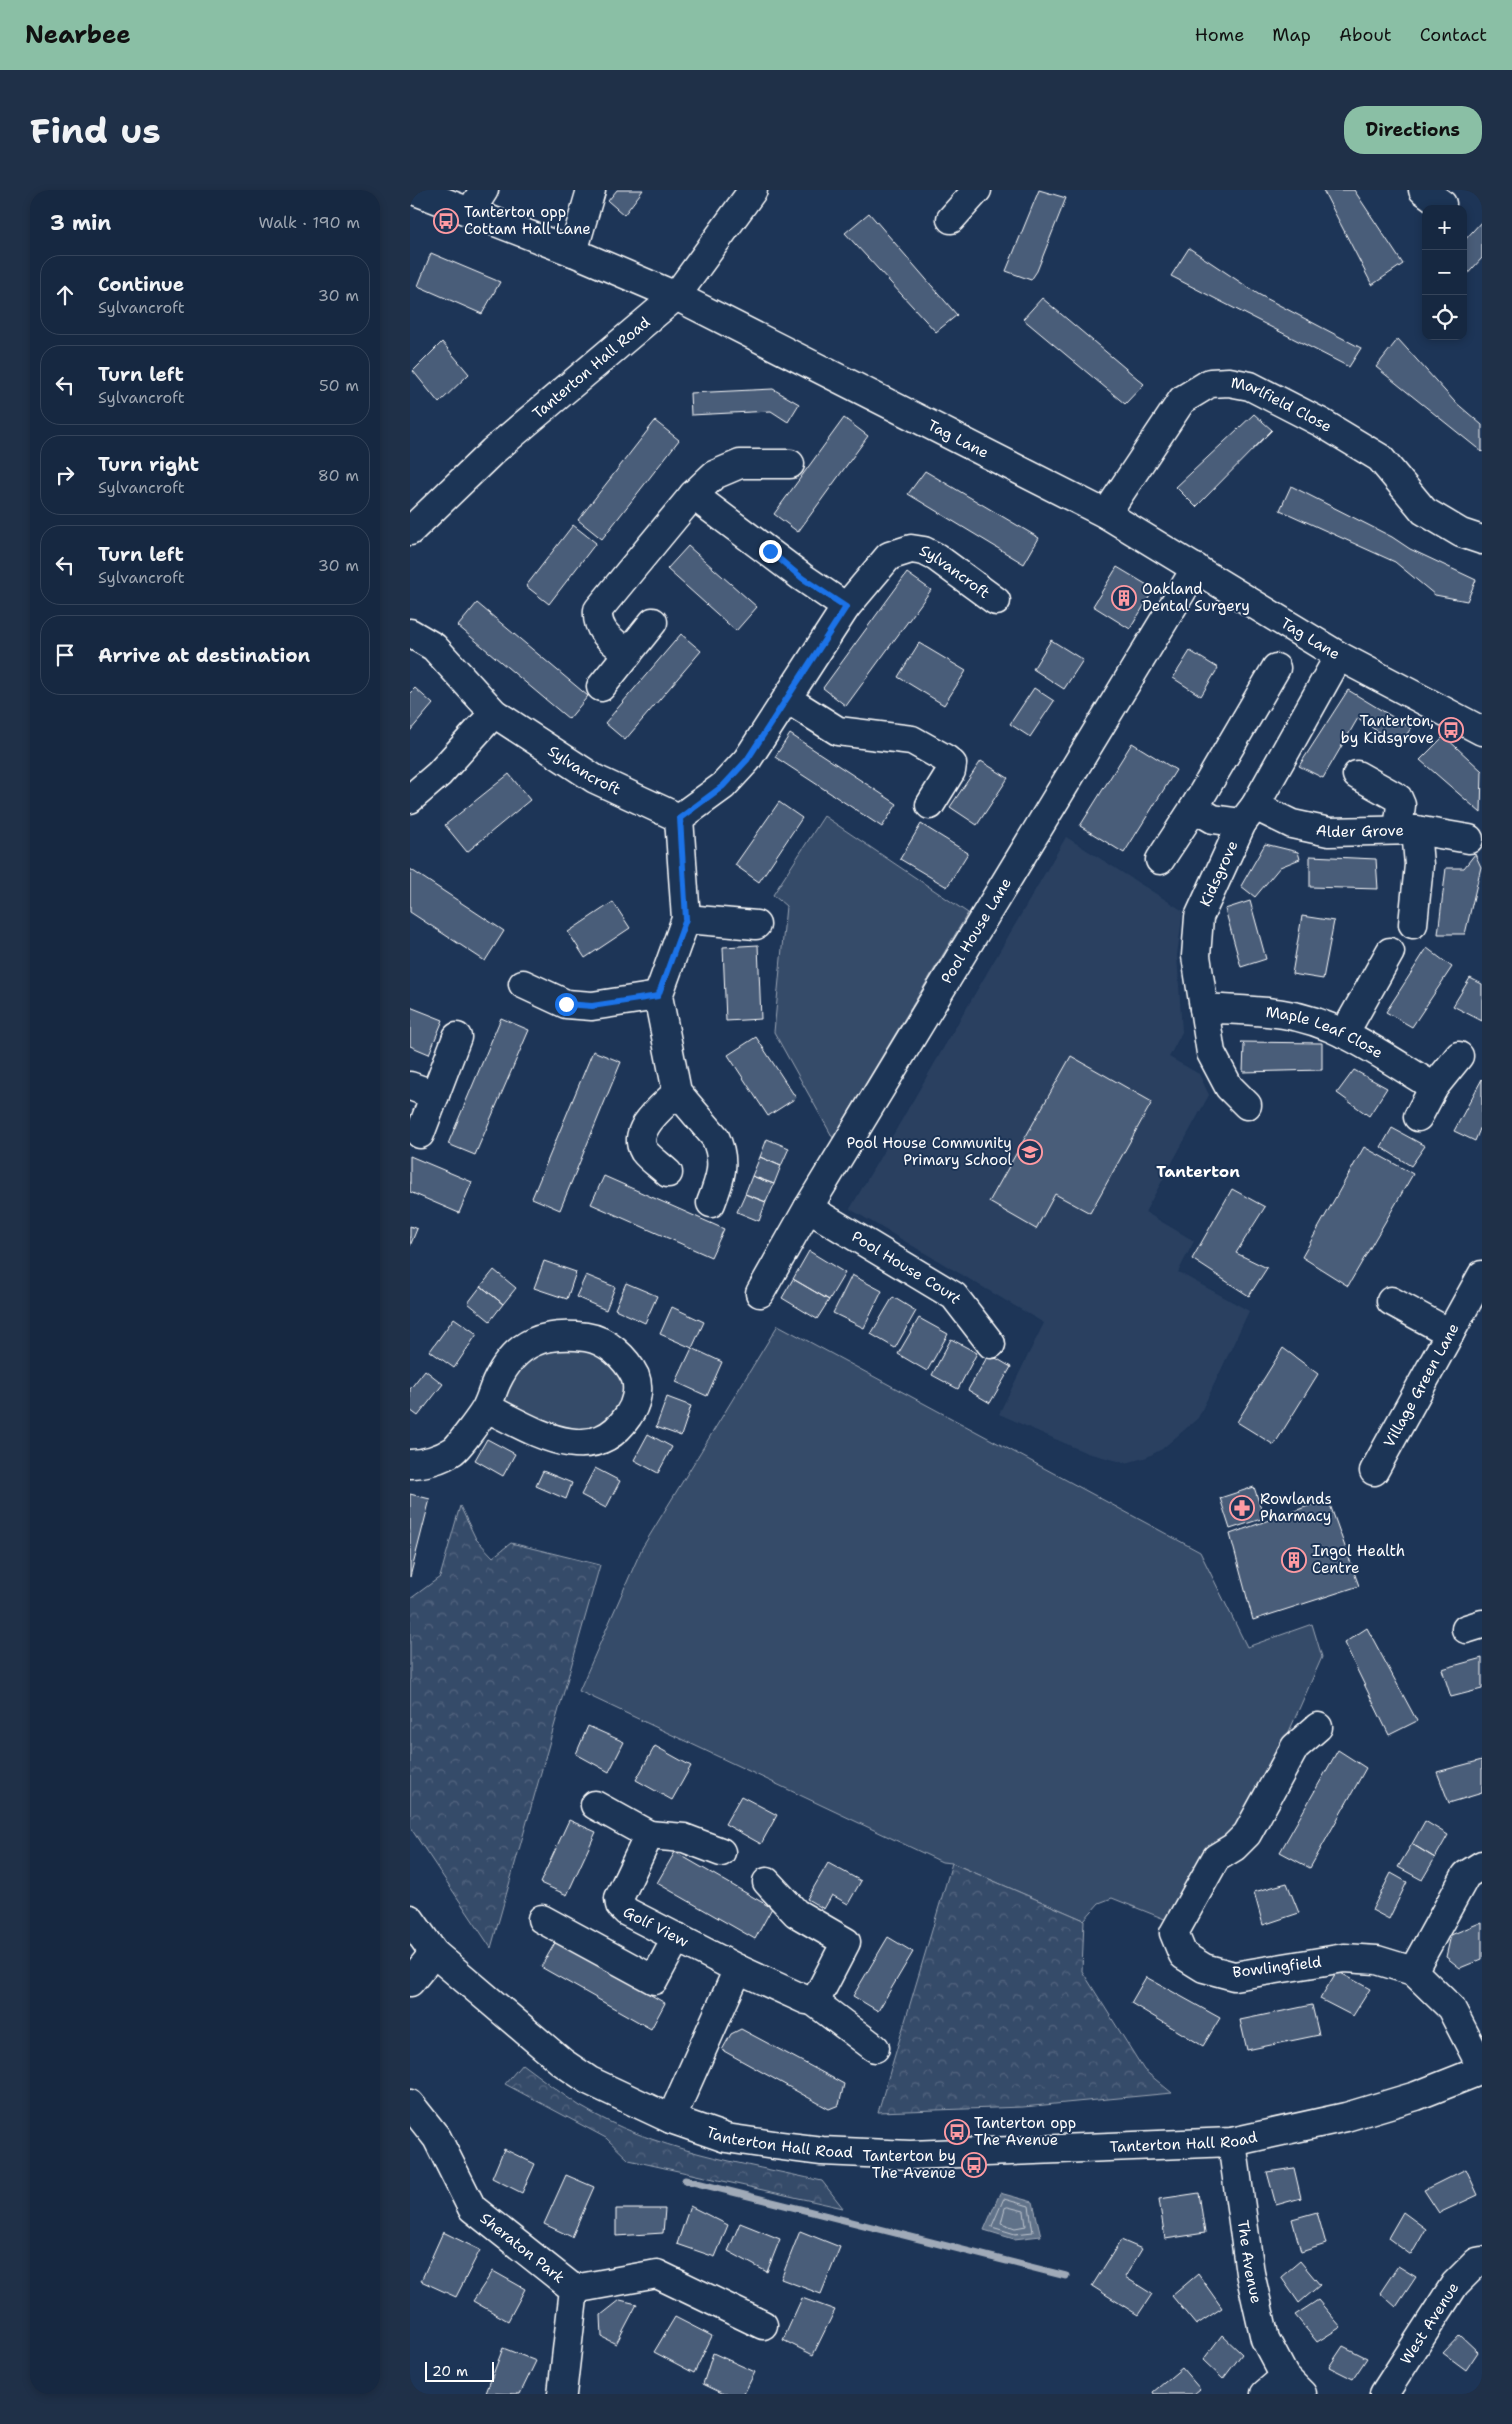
<!DOCTYPE html>
<meta charset="utf-8">
<style>
:root{--surface:#162841;--page:#1f3048;--text:#f1f3f6;--muted:#9ea6b1;--line:#35445a;--accent:#8abfa5}
body{margin:0;font-family:"Shantell Sans",sans-serif;background:var(--page);color:var(--text)}
.controls{position:absolute;right:15px;top:15px;display:grid;overflow:hidden;border-radius:10px;box-shadow:0 2px 8px #0003}
.controls button{width:45px;height:45px;display:grid;place-items:center;padding:0;border:0;border-bottom:1px solid var(--line);background:var(--surface);color:var(--text);font:25px sans-serif}
.scale{position:absolute;left:15px;bottom:12px;width:69px;box-sizing:border-box;padding-left:5px;border:2px solid #fff;border-top:0;font-size:14px;line-height:18px;white-space:nowrap;color:#fff;-webkit-text-stroke:4px #1d3557;paint-order:stroke}
.stop{position:absolute;width:15px;height:15px;margin:-11px;border:4px solid #1a73e8;border-radius:50%;background:#fff}
.stop.end{background:#1a73e8;border-color:#fff;box-shadow:0 1px 5px #0008}
.list{margin:0;padding:0;list-style:none}
h2{display:flex;justify-content:space-between;align-items:center;height:65px;margin:0;padding:0 20px;font-size:21px}
h2 small{font-size:16px;font-weight:400;color:var(--muted)}
.list li{display:grid;grid-template-columns:32px 1fr auto;gap:15px;align-items:center;box-sizing:border-box;height:80px;margin:0 10px 10px;padding:0 10px;border:1px solid var(--line);border-radius:20px}
.list b{display:block;font-size:19px;white-space:nowrap}
.list p{margin:0;font-size:16px;white-space:nowrap;color:var(--muted)}
.list em{font-size:16px;font-style:normal;color:var(--muted)}
.icon{flex:none;width:28px;height:28px;fill:none;stroke:currentColor;stroke-width:2;stroke-linecap:round;stroke-linejoin:round}
.map{position:relative;flex:none;width:1072px;height:2204px;overflow:hidden;border-radius:20px}
header{display:flex;align-items:center;gap:30px;box-sizing:border-box;height:70px;padding:0 25px;background:var(--accent);color:#111}
header strong{font-size:24px}
nav{display:flex;gap:28px;margin-inline-start:auto;font-size:18px}
.intro{display:flex;align-items:center;justify-content:space-between;box-sizing:border-box;height:120px;padding:0 30px}
h1{margin:0;font-size:35px}
.button{padding:12px 22px;border-radius:20px;background:var(--accent);color:#111;font-size:18px;font-weight:700}
main{display:flex;gap:30px;padding:0 30px}
aside{flex:1;background:var(--surface);border-radius:20px;box-shadow:0 2px 8px #0003}
.map>svg:first-child{display:block}
.built{fill:#2a4161}
.green{fill:#364b69;stroke:#9aa5b4}
.forest{fill:url(#forest-crowns);stroke:#9aa5b4}
.water{fill:#617289;stroke:#a0aab8}
.lines{fill:none;stroke-linecap:round;stroke-linejoin:round}
.shore{stroke:#c0c7d0;stroke-width:1}
.stream{stroke:#a0aab8;stroke-width:7}
.building{fill:#4a5d79;stroke:#fff}
.minor-casing{stroke:#fff;stroke-width:31}
.major-casing{stroke:#fff;stroke-width:31}
.minor{stroke:#1d3557;stroke-width:28}
.major{stroke:#1d3557;stroke-width:28}
.route{stroke:#1a73e8;stroke-width:6}
.labels{text-anchor:middle;stroke-width:4;stroke-linejoin:round;paint-order:stroke}
.poi-label{font-size:15px;fill:#fff;stroke:#1d3557;text-anchor:start}
.street-label{font-size:15px;fill:#fff;stroke:#1d3557}
.neighbourhood-label{font-size:16px;font-weight:bold;fill:#fff;stroke:#1d3557}
</style>
<header>
<strong>Nearbee</strong>
<nav><a>Home</a><a>Map</a><a>About</a><a>Contact</a></nav>
</header>
<div class="intro"><h1>Find us</h1><a class="button">Directions</a></div>
<main>
<aside>
<h2>3 min<small>Walk · 190 m</small></h2>
<ul class="list">
<li><svg class="icon" aria-label="ahead" viewBox="0 0 24 24"><path d="M12 20V5M6 11l6-6 6 6"/></svg><div><b>Continue</b><p>Sylvancroft</p></div><em>30 m</em></li>
<li><svg class="icon" aria-label="left" viewBox="0 0 24 24"><path d="M17 20v-9H6M10 6l-5 5 5 5"/></svg><div><b>Turn left</b><p>Sylvancroft</p></div><em>50 m</em></li>
<li><svg class="icon" aria-label="right" viewBox="0 0 24 24"><path d="M7 20v-9h11M14 6l5 5-5 5"/></svg><div><b>Turn right</b><p>Sylvancroft</p></div><em>80 m</em></li>
<li><svg class="icon" aria-label="left" viewBox="0 0 24 24"><path d="M17 20v-9H6M10 6l-5 5 5 5"/></svg><div><b>Turn left</b><p>Sylvancroft</p></div><em>30 m</em></li>
<li><svg class="icon" aria-label="arrive" viewBox="0 0 24 24"><path d="M6 21V4h12l-3 4 3 4H6"/></svg><div><b>Arrive at destination</b></div></li>
</ul>
</aside>
<div class="map">
<svg width="1072" height="2204" viewBox="0 0 1072 2204">
<defs>
<pattern id="forest-crowns" width="20" height="18" patternUnits="userSpaceOnUse" patternTransform="scale(1.25)"><rect width="20" height="18" fill="#364b69"/><path d="M2 6a3 3 0 1 1 6 0M12 15a3 3 0 1 1 6 0" fill="none" stroke="#546680"/></pattern>
</defs>
<rect width="100%" height="100%" fill="#1d3557"/>
<filter id="ink" filterUnits="userSpaceOnUse"><feTurbulence type="fractalNoise" baseFrequency=".02" numOctaves="2"/><feDisplacementMap in="SourceGraphic" scale="10" xChannelSelector="R" yChannelSelector="G"/><feConvolveMatrix kernelMatrix="1 2 1 2 8 2 1 2 1" color-interpolation-filters="sRGB"/></filter>
<g filter="url(#ink)">
<path class="built" d="M656,647L773,721L767,765L772,842L759,867L789,884L799,905L735,1022L784,1051L768,1082L839,1121L788,1228L752,1259L737,1267L716,1273L677,1263L589,1224L634,1133L440,1019Z"/>
<path class="green" d="M414,626L558,723L423,948L364,842L376,716L363,705Z
M368,1135L790,1362L837,1457L902,1434L912,1467L878,1544L831,1641L757,1730L702,1708L689,1713L674,1730L542,1673L532,1672L169,1501L232,1358Z
M158,1145L226,1188L191,1250L77,1218L87,1191Z"/>
<path class="forest" d="M50,1316L66,1349L83,1367L101,1353L190,1375L81,1758L0,1637V1409L30,1387Z
M542,1673L674,1730L672,1781L734,1880L762,1903L613,1917L468,1922Z
M112,1874C131,1888 150,1903 170,1916C243,1960 331,1973 412,1991L433,2018L219,1970L196,1948L95,1894Z"/>
<path class="water" d="M590,2003L623,2012L631,2046L604,2049L574,2040Z"/>
<g class="lines">
<path class="shore" d="M594,2009L619,2016L623,2042L605,2044L582,2037Z
M598,2017L614,2021L616,2036L605,2038L591,2033L595,2018Z"/>
<path class="stream" d="M275,1990L656,2086"/>
</g>
<path class="building" d="M207,0H233L214,25L198,11Z
M629,0L656,8L627,81L621,90L596,81Z
M913,0H944L993,74L962,95Z
M459,23L547,125L526,142L435,43Z
M1072,31V68L1053,89V52Z
M779,58L848,104L951,158L939,177L761,86Z
M21,63L90,92L72,124L8,96Z
M632,108L734,194L715,214L613,129Z
M988,149L1044,211L1072,235V262L966,177Z
M32,152L59,184L29,213L3,181Z
M363,199L389,214L378,232L361,221L281,225L280,203Z
M844,224L862,240L786,317L766,297Z
M434,228L458,246L388,342L364,324Z
M245,231L269,250L192,349L168,330Z
M515,281L629,348L614,374L498,304Z
M881,296L982,347L1000,359L1066,390L1057,411L1025,405L985,372L870,320Z
M163,335L186,353L139,414L116,396Z
M278,356L347,417L326,441L257,379Z
M707,377L744,399L720,439L683,416Z
M497,383L521,400L436,516L413,498Z
M67,413L178,506L159,529L48,436Z
M271,444L291,461L215,550L195,533Z
M641,450L673,470L654,499L623,479Z
M509,453L556,481L534,515L488,487Z
M780,461L808,478L791,506L763,488Z
M5,498L23,514L0,541V503Z
M624,498L644,511L620,547L600,534Z
M938,500L1001,538L989,556L948,528L913,588L889,576Z
M380,544L487,614L472,637L365,567Z
M1034,546L1072,581L1071,623L1010,570Z
M722,553L766,580L714,663L670,636Z
M571,571L598,588L567,635L540,617Z
M99,584L120,610L57,662L35,635Z
M369,612L392,628L349,692L325,675Z
M511,634L558,663L537,697L490,669Z
M855,654L888,662L890,669L870,677L845,707L831,696Z
M1065,664L1071,677L1055,744H1028L1036,678H1054Z
M900,666L966,669L968,699L900,697Z
M0,679L94,741L75,771L0,722Z
M840,711L856,769L831,777L815,719Z
M203,712L220,738L175,768L158,742Z
M892,726L924,731L913,789L882,784Z
M348,755L351,829L316,831L313,757Z
M1017,758L1042,777L1002,837L976,822Z
M1060,788L1072,794V831L1043,816Z
M0,817L33,830L19,864L0,856Z
M91,828L119,840L65,965L38,954Z
M346,847L386,908L358,926L318,865Z
M831,852L912,853V880L833,882L834,855Z
M183,861L211,872L150,1020L122,1008Z
M661,866L742,912L680,1023L645,1004L626,1039L579,1012Z
M944,880L977,898L959,926L927,903Z
M1072,889V934L1065,951L1044,941Z
M982,938L1015,956L1001,976L971,957Z
M357,949L379,958L371,976L350,967Z
M954,957L1003,984L938,1096L892,1067Z
M0,966L62,992L49,1023L0,1002Z
M350,967L371,976L364,994L342,986Z
M194,986L314,1039L301,1067L181,1014Z
M342,986L364,994L356,1012L335,1004Z
M822,999L855,1017L826,1063L857,1078L839,1106L782,1069Z
M335,1004L356,1012L349,1031L327,1022Z
M0,1036L7,1039L0,1056Z
M399,1061L435,1083L419,1110L383,1089Z
M134,1071L166,1082L157,1109L124,1098Z
M84,1080L106,1098L93,1114L71,1096Z
M176,1085L205,1097L196,1120L166,1107Z
M442,1085L472,1101L454,1138L423,1123Z
M383,1089L419,1110L407,1129L372,1108Z
M216,1093L247,1106L235,1133L205,1119Z
M71,1096L93,1114L80,1131L58,1113Z
M483,1107L506,1121L485,1158L461,1144Z
M262,1117L294,1132L282,1158L250,1144Z
M44,1128L67,1144L44,1178L20,1161Z
M509,1128L538,1144L517,1181L488,1164Z
M541,1149L567,1163L548,1199L522,1185Z
M282,1158L312,1172L297,1206L266,1192Z
M873,1158L908,1184L864,1255L827,1232Z
M579,1164L601,1177L580,1213L558,1200Z
M15,1180L33,1194L8,1226L0,1220V1199Z
M257,1207L281,1216L271,1246L246,1237Z
M238,1244L262,1257L248,1283L224,1270Z
M77,1249L105,1264L93,1286L65,1270Z
M185,1278L210,1291L196,1318L171,1305Z
M133,1281L162,1293L156,1309L126,1296Z
M844,1297L854,1328L820,1339L810,1308Z
M0,1304L20,1309L0,1387Z
M918,1309L949,1396L843,1430L820,1344Z
M957,1438L1007,1531L979,1545L934,1453Z
M1072,1468V1499L1041,1507L1032,1479Z
M178,1536L214,1552L199,1582L166,1564Z
M245,1556L281,1576L262,1610L226,1590Z
M928,1560L956,1578L900,1678L870,1662Z
M1072,1570V1603L1039,1613L1027,1582Z
M331,1606L367,1625L351,1654L315,1634Z
M159,1630L186,1642L157,1705L130,1693Z
M1015,1631L1038,1645L1025,1668L1002,1654Z
M1002,1654L1025,1668L1012,1690L988,1677Z
M265,1662L362,1718L345,1749L247,1693Z
M418,1673L451,1691L438,1714L422,1705L414,1719L397,1709Z
M981,1683L997,1692L979,1729L962,1720Z
M877,1693L889,1723L853,1735L844,1702Z
M1072,1732V1769L1050,1778L1036,1767L1041,1745Z
M478,1747L503,1762L468,1821L443,1806Z
M146,1751L255,1813L241,1839L131,1777Z
M927,1781L960,1799L943,1826L910,1809Z
M736,1787L810,1828L793,1856L721,1813Z
M902,1815L909,1845L837,1860L830,1830Z
M331,1839L434,1894L429,1915L419,1919L312,1860L321,1844Z
M94,1959L125,1974L112,2003L82,1988Z
M884,1978L891,2008L866,2015L857,1982Z
M1056,1979L1068,2005L1029,2023L1014,2000Z
M156,1985L184,1997L162,2047L134,2034Z
M789,2003L795,2043L755,2049L749,2009Z
M280,2016L318,2035L305,2067L267,2054Z
M206,2019H255L253,2043L206,2046Z
M907,2022L916,2054L891,2062L882,2029Z
M993,2022L1016,2039L1001,2065L978,2048Z
M330,2033L370,2049L357,2082L318,2061Z
M390,2041L430,2057L411,2104L371,2089Z
M33,2042L70,2060L46,2107L11,2091Z
M711,2050L732,2059L715,2087L742,2104L728,2125L682,2096Z
M890,2071L910,2095L889,2113L871,2087Z
M988,2076L1006,2087L986,2117L970,2103Z
M83,2081L115,2099L98,2131L63,2111Z
M788,2084L812,2118L786,2135L762,2106Z
M392,2108L425,2120L403,2165L373,2150Z
M210,2110L227,2114L206,2154L192,2147L191,2125Z
M908,2110L931,2137L907,2152L885,2125Z
M265,2127L302,2146L284,2183L244,2162Z
M812,2145L832,2164L813,2189L793,2170Z
M1050,2145L1068,2162L1056,2180L1033,2163Z
M933,2156L957,2168L943,2189L919,2177Z
M93,2158L126,2171L110,2204L76,2203Z
M303,2163L345,2182L334,2204H314L293,2194Z
M772,2178L790,2199L784,2204H744L743,2202Z"/>
<g class="lines">
<defs>
<g id="minor">
<path d="M1013,0L1032,14"/>
<path d="M60,22L74,0"/>
<path d="M541,29L567,0"/>
<path d="M163,62L181,0"/>
<path d="M283,305L304,285L330,274H380"/>
<path id="s1" d="M696,324L772,210L800,193L819,192L840,196L912,233L970,268L1014,321L1051,343L1072,350"/>
<path id="s2" d="M0,341L83,261L266,106L343,0"/>
<path id="s3" d="M0,443L24,457L84,523L185,589L269,628L313,596L337,570L436,417L479,366L501,359L514,361L526,367L586,411"/>
<path d="M218,464C203,451 186,442 188,420L283,305L392,387L436,417"/>
<path d="M191,497L243,432"/>
<path d="M377,509L428,541L502,550L536,569L542,574L541,581L520,615"/>
<path d="M947,585L988,608L991,615L988,640"/>
<path d="M0,609L29,584L84,523"/>
<path id="s4" d="M845,616L882,634L919,642L1006,640L1059,649"/>
<path d="M784,618L803,629L832,633"/>
<path d="M269,628L276,729L248,806L267,902L305,947C317,972 310,990 301,1013"/>
<path d="M750,670L784,618L866,478"/>
<path d="M276,729L346,735"/>
<path d="M1003,734L1009,675L1006,640"/>
<path d="M113,794L156,814L182,816L248,806"/>
<path id="s5" d="M794,818C820,820 847,820 873,824C929,832 977,869 1024,897"/>
<path d="M934,844L980,762"/>
<path d="M0,896L25,905"/>
<path id="s6" d="M837,915L819,897L801,863L786,766L789,727L832,633L845,616L929,466"/>
<path d="M1008,927L1024,897L1049,866"/>
<path d="M10,944L47,847"/>
<path d="M258,983C251,976 240,969 234,961C221,939 254,916 267,902"/>
<path id="s7" d="M398,1018L544,1106L581,1154"/>
<path id="s8" d="M350,1103L398,1018L786,378"/>
<path d="M981,1111L1040,1143"/>
<path d="M0,1274C14,1274 31,1269 43,1261C49,1257 74,1223 77,1216C81,1208 83,1199 87,1191C106,1151 135,1142 176,1147C197,1150 216,1168 225,1186C230,1199 226,1215 218,1226C181,1281 121,1239 77,1218"/>
<path id="s9" d="M964,1281L1072,1085"/>
<path d="M1056,1439L1072,1434"/>
<path d="M908,1537L885,1557L837,1644L824,1657L806,1668L764,1743L773,1765L794,1778L824,1786L934,1768L967,1770L1003,1781L1041,1818L1072,1878"/>
<path id="s10" d="M185,1615L239,1645L209,1708L210,1715L217,1722L328,1779L396,1810L403,1811L408,1806L436,1752L386,1723L357,1692"/>
<path d="M239,1645L274,1648L311,1662"/>
<path id="s11" d="M0,1729L24,1763L152,1872L180,1891L261,1929L316,1948L364,1955L412,1961L500,1965L822,1952L936,1927L1006,1906L1072,1880"/>
<path d="M132,1729L244,1790L267,1747"/>
<path d="M1003,1781L1056,1685L1072,1675"/>
<path d="M0,1792L24,1763"/>
<path d="M403,1811L465,1858"/>
<path id="s12" d="M0,1914L27,1948L62,2018L164,2099L152,2204"/>
<path d="M261,1929L328,1779"/>
<path id="s13" d="M822,1952L840,2083L855,2149L875,2187L892,2204"/>
<path d="M164,2099L247,2084L353,2135"/>
<path d="M855,2204L875,2187"/>
<path id="s14" d="M974,2204L1045,2094L1067,2072L1072,2071"/>
</g>
<g id="major">
<path id="s15" d="M3,0L163,62L266,106L696,324L929,466L1072,541"/>
</g>
</defs>
<use href="#minor" class="minor-casing"/>
<use href="#major" class="major-casing"/>
<use href="#minor" class="minor"/>
<use href="#major" class="major"/>
</g>
</g>
<g class="lines" filter="url(#ink)">
<path class="route" d="M156,814L182,816L248,806L276,729L270,628L313,596L337,570L436,417L392,388L360,361"/>
</g>
<defs>
<symbol id="bus-ring" viewBox="-11 -11 22 22"><circle r="9.5" fill="#1d3557" stroke="#ff9aa2" stroke-width="1.5"/><path d="M-5-6H5V4H4V6H2V4H-2V6H-4V4H-5ZM-3.5-4V0h7V-4ZM-3.5 1.2v1.5H-2V1.2ZM2 1.2v1.5H3.5V1.2Z" fill="#ff9aa2"/></symbol>
<symbol id="building-ring" viewBox="-11 -11 22 22"><circle r="9.5" fill="#1d3557" stroke="#ff9aa2" stroke-width="1.5"/><path d="M-4-6H4V6H1V3H-1V6H-4ZM-2.5-4.3h1.7v1.8h-1.7ZM.8-4.3h1.7v1.8H.8ZM-2.5-1h1.7V.8h-1.7ZM.8-1h1.7V.8H.8Z" fill="#ff9aa2"/></symbol>
<symbol id="school-ring" viewBox="-11 -11 22 22"><circle r="9.5" fill="#1d3557" stroke="#ff9aa2" stroke-width="1.5"/><path d="M0-5L7-2L0 1L-7-2ZM-4 1L0 2.5L4 1V4Q0 6-4 4Z" fill="#ff9aa2"/></symbol>
<symbol id="pharmacy-ring" viewBox="-11 -11 22 22"><circle r="9.5" fill="#1d3557" stroke="#ff9aa2" stroke-width="1.5"/><path d="M-2-6h4v4h4v4h-4v4h-4v-4h-4v-4h4Z" fill="#ff9aa2"/></symbol>
</defs>
<g fill-rule="evenodd">
<use href="#bus-ring" x="22" y="17" width="28" height="28"/>
<use href="#building-ring" x="700" y="394" width="28" height="28"/>
<use href="#bus-ring" x="1027" y="526" width="28" height="28"/>
<use href="#school-ring" x="606" y="948" width="28" height="28"/>
<use href="#pharmacy-ring" x="818" y="1304" width="28" height="28"/>
<use href="#building-ring" x="870" y="1356" width="28" height="28"/>
<use href="#bus-ring" x="533" y="1928" width="28" height="28"/>
<use href="#bus-ring" x="550" y="1961" width="28" height="28"/>
</g>
<g class="labels">
<g class="poi-label">
<text x="54" y="27">Tanterton opp<tspan x="54" dy="17">Cottam Hall Lane</tspan></text>
<text x="732" y="404">Oakland<tspan x="732" dy="17">Dental Surgery</tspan></text>
<text x="1024" y="536" text-anchor="end">Tanterton,<tspan x="1024" dy="17">by Kidsgrove</tspan></text>
<text x="602" y="958" text-anchor="end">Pool House Community<tspan x="602" dy="17">Primary School</tspan></text>
<text x="850" y="1314">Rowlands<tspan x="850" dy="17">Pharmacy</tspan></text>
<text x="902" y="1366">Ingol Health<tspan x="902" dy="17">Centre</tspan></text>
<text x="564" y="1938">Tanterton opp<tspan x="564" dy="17">The Avenue</tspan></text>
<text x="546" y="1971" text-anchor="end">Tanterton by<tspan x="546" dy="17">The Avenue</tspan></text>
</g>
<g class="street-label">
<text dy="5" stroke="none"><textPath href="#s2" startOffset="244">Tanterton Hall Road</textPath></text>
<text dy="5" stroke="none"><textPath href="#s1" startOffset="246">Marlfield Close</textPath></text>
<text dy="5" stroke="none"><textPath href="#s15" startOffset="600">Tag Lane</textPath></text>
<text dy="5" stroke="none"><textPath href="#s3" startOffset="742">Sylvancroft</textPath></text>
<text dy="5" stroke="none"><textPath href="#s15" startOffset="1005">Tag Lane</textPath></text>
<text dy="5" stroke="none"><textPath href="#s3" startOffset="224">Sylvancroft</textPath></text>
<text dy="5" stroke="none"><textPath href="#s4" startOffset="110">Alder Grove</textPath></text>
<text dy="5" stroke="none"><textPath href="#s6" startOffset="249">Kidsgrove</textPath></text>
<text dy="5" stroke="none"><textPath href="#s8" startOffset="422">Pool House Lane</textPath></text>
<text dy="5" stroke="none"><textPath href="#s5" startOffset="124">Maple Leaf Close</textPath></text>
<text dy="5" stroke="none"><textPath href="#s7" startOffset="115">Pool House Court</textPath></text>
<text dy="5" stroke="none"><textPath href="#s9" startOffset="98">Village Green Lane</textPath></text>
<text dy="5" stroke="none"><textPath href="#s10" startOffset="181">Golf View</textPath></text>
<text transform="translate(867 1777) rotate(-7)" y="5">Bowlingfield</text>
<text dy="5" stroke="none"><textPath href="#s11" startOffset="445">Tanterton Hall Road</textPath></text>
<text dy="5" stroke="none"><textPath href="#s11" startOffset="850">Tanterton Hall Road</textPath></text>
<text dy="5" stroke="none"><textPath href="#s12" startOffset="186">Sheraton Park</textPath></text>
<text dy="5" stroke="none"><textPath href="#s13" startOffset="121">The Avenue</textPath></text>
<text dy="5" stroke="none"><textPath href="#s14" startOffset="84">West Avenue</textPath></text>
</g>
<g class="neighbourhood-label">
<text x="788" y="987">Tanterton</text>
</g>
</g>
</svg>
<div class="controls">
<button>+</button>
<button>−</button>
<button><svg class="icon" aria-label="locate" viewBox="0 0 24 24"><circle cx="12" cy="12" r="6"/><path d="M12 2v4M12 18v4M2 12h4M18 12h4"/></svg></button>
</div>
<div class="scale">20 m</div>
<div class="stop" style="left:156px;top:814px"></div>
<div class="stop end" style="left:360px;top:361px"></div>
</div>
</main>
